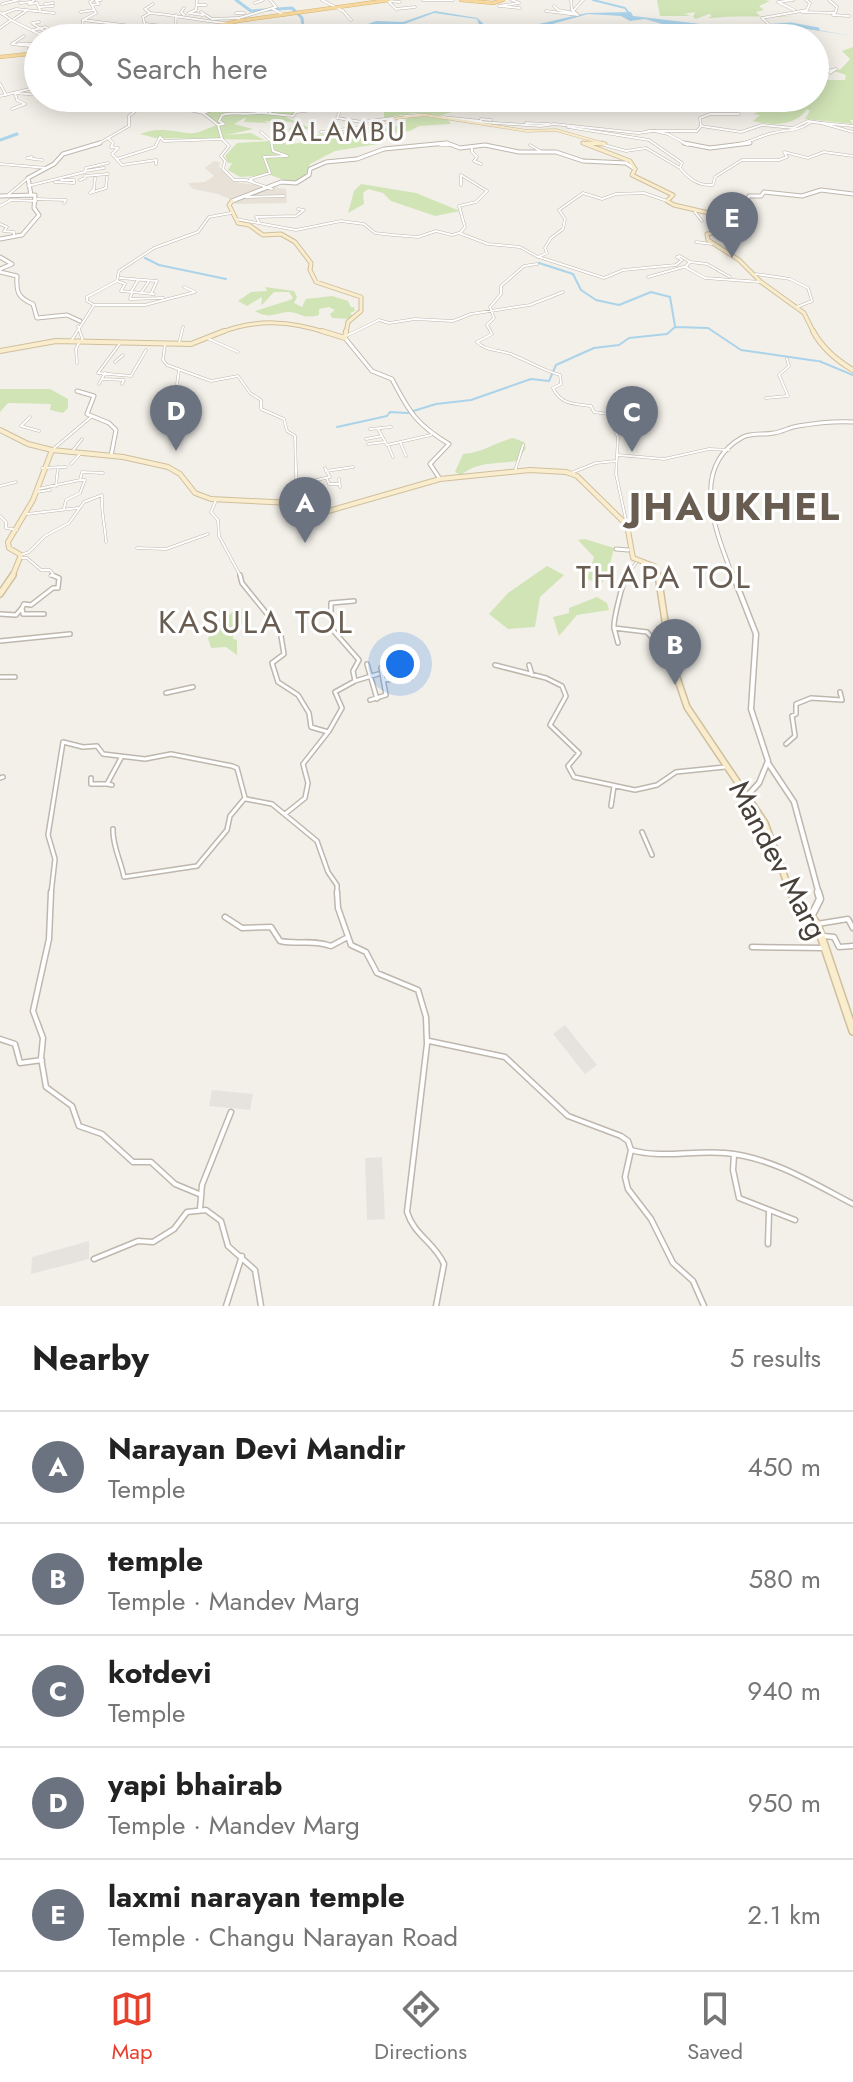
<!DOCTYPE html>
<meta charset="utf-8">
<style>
:root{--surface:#fff;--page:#f6f6f6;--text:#222;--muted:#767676;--line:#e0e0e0;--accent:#e7402d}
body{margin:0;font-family:Jost,sans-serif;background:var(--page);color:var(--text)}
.you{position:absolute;left:400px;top:664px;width:28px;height:28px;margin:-20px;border:6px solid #fff;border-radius:50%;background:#1a73e8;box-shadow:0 0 0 12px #1a73e833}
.badge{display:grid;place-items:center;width:52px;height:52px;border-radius:50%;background:var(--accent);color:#fff;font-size:26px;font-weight:700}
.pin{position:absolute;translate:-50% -66px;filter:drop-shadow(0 2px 4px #0008)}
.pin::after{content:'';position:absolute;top:42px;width:28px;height:24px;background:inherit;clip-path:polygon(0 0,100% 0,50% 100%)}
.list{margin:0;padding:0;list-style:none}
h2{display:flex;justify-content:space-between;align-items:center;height:104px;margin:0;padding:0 32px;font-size:34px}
h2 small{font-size:26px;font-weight:400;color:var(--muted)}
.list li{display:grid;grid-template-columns:52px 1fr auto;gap:24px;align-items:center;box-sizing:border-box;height:112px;padding:0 32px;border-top:2px solid var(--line)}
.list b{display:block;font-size:30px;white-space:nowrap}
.list p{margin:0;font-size:26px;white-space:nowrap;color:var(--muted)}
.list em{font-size:26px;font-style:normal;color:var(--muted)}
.icon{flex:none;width:44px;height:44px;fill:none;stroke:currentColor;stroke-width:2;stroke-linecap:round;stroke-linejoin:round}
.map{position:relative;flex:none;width:853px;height:1306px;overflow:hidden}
.search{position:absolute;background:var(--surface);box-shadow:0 4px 20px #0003;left:24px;right:24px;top:24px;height:88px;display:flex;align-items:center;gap:20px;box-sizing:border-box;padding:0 28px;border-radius:44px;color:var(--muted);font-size:30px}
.sheet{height:664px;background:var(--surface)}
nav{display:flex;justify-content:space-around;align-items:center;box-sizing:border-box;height:112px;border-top:2px solid var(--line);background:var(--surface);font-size:22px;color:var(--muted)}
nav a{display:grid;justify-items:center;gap:4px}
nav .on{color:var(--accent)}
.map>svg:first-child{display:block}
.residential{fill:#e7e1d8}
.industrial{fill:#e6e2de}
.green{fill:#d1e4b6}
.water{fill:#abd3ea}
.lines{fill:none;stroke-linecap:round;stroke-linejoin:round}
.stream{stroke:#abd3ea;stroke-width:2}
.river{stroke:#abd3ea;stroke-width:3}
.minor-far2-casing{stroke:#beb7ad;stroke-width:3}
.minor-far1-casing{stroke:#beb7ad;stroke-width:6}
.minor-casing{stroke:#beb7ad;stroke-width:7}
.tertiary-far3-casing{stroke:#beb7ad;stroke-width:3}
.tertiary-far2-casing{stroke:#beb7ad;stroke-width:5}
.tertiary-far1-casing{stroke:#beb7ad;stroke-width:7}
.tertiary-casing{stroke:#beb7ad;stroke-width:9}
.secondary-far4-casing{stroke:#cfbf9d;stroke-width:3}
.secondary-far3-casing{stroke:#cfbf9d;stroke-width:5}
.secondary-far2-casing{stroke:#cfbf9d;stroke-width:6}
.secondary-far1-casing{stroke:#cfbf9d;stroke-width:8}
.secondary-casing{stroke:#cfbf9d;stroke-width:10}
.primary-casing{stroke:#d9b571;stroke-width:4}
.minor-far2{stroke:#fff;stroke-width:2}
.minor-far1{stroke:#fff;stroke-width:3}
.minor{stroke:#fff;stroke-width:4}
.tertiary-far3{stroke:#fff;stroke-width:2}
.tertiary-far2{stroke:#fff;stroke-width:3}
.tertiary-far1{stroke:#fff;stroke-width:4}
.tertiary{stroke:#fff;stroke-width:6}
.secondary-far4{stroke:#faedcd;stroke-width:2}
.secondary-far3{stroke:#faedcd;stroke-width:3}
.secondary-far2{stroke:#faedcd;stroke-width:4}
.secondary-far1{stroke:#faedcd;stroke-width:5}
.secondary{stroke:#faedcd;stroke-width:7}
.primary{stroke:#f5d9a0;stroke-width:3}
.labels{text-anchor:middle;stroke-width:6;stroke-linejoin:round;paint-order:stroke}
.far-quarter-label{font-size:28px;letter-spacing:2px;fill:#685d50;stroke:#fff}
.street-label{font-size:30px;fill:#464038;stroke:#fff}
.neighbourhood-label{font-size:32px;letter-spacing:2px;fill:#685d50;stroke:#fff}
.district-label{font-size:38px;font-weight:bold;letter-spacing:2px;fill:#685d50;stroke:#fff}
</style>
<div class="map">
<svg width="853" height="1306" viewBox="0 0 853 1306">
<rect width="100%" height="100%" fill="#f3f0e9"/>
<path class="residential" d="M214,161L220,162L219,167L235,182L286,189L287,203L234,204V201L218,194L193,189L188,183L205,182L214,176L205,168Z"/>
<path class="industrial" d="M565,1025L597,1065L585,1074L553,1034Z
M212,1090L253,1094L250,1110L209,1106Z
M382,1157L385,1219L367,1220L365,1158Z
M89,1241V1259L31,1274L32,1257Z"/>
<path class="green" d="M657,0H764L770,1L759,6L764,10L756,12L760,16H795C769,18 741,15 712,18H708L712,16L709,14L696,19L693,17L695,12L683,14L690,15L687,16H660Z
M853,47V120H850L853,124L805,119L810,111L807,109C796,126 773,126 753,121L760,115L753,114L766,109L761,99L747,98L776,99L778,100L771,103L774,104L783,98H815V80H845L846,75L834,71L841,69L850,59L842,51Z
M225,98H236L247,104L269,98L274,105L293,107L294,115H281L310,128L289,134V129L294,124L291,122L263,121L269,123L244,122L246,117L234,124L253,129L227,135L251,133L264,140L155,138L140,134C158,126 176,132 187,133C196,135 208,128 217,125L203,113L213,109L200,106L230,105Z
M371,98H451L460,110L441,115L414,113L384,118V112L372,110L376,104Z
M420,116L448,120L451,124L419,126L410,131L387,134L378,144L335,151L310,164L306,175L291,183L271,175L240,177L228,170L232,163H228L225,156L237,143L285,140L286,145L310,141L305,136L395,127L410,117Z
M361,184L416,193L460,211L435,216L391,201L383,193L368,189L363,193L364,204L348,213L354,191Z
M265,287L294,291L297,297L294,303L302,307L306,299L332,296L348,301L351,307H354L355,311L350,313L353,316L350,319L332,318L330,314L335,310L329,307L319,309V315C302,320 299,311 287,312C273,314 269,319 255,311L290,300L293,298L289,292H274L261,306L262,297L247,306L238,301L251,292L267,291Z
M0,389H50L68,399V408L63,413L50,410L51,404L8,403L0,412Z
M513,438L524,442L526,448L518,461C497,464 478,461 461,475L455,472L463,454C483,453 495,442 513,438Z
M585,539L614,548L608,572L601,584L587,579L594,557L578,540Z
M547,566L564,575L540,597L535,627L508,629L489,614L508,593Z
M597,597L607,603L609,610L577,615L559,636L553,617L569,613V608Z
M246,608L247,617L233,636V639L237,640V655L226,647L211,648L208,638L233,611Z"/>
<path class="water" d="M435,11L477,18L483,23L482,28L499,33L587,13L631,12L633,16L726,27L763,36L806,28L853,36L807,29L759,37L721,28L669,26L645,19L630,21L621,16L588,14L524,32L499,34L481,29L477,19L434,13L391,29L372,27L331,38L376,21L403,22Z"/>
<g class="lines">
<path class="stream" d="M593,0L625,8L628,12
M547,24L567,33V38
M563,30L587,33L594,38
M145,258L159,265L226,279
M539,263L573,274L581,290L596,300L619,305L651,292L670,297L675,326
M819,361L853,375
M337,427L387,416L390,412L407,413L436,404L471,400L531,379L549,381L556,365L594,348L619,345L629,338L667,334L675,327L708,328L741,350L817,361"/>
<path class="river" d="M236,0L251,11L292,8L302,18L303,26L285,38
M762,26L791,24L818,29
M0,140L17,134"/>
<defs>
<path id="minor-far2" d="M34,0L29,4L37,3L40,10
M93,0L90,2L96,13L83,20L139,27
M197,0L196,10L189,13L203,15
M322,0L343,11L351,20
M387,0L396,9L415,7
M423,0H453
M512,0L519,3L499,6L520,8
M388,1L400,2
M778,2L794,10
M778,2L793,0
M20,3L31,2
M255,3L263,0
M2,4L18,0
M45,4L53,3
M92,5L99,4L96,1L101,0
M197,5H206
M554,6L558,10L574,13
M39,7L53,6
M184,8L181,12L184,15
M273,9L284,15
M574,10L583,0
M546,11L578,15L572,10L571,0
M0,12L11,20L0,28
M81,12L94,10
M201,12L212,19L238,18
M802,12L835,13L837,7L829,0
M150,13C177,15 199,21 226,23
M236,13H244
M2,14L16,9L54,13
M833,15L849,16
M14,19L26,11
M11,20L47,38
M83,20L82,28L90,38
M39,22L32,23L44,31
M145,24L173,27
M175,29L190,28
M33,30L46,27L50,31L48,34L57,38
M107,33H128
M175,34L176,15
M24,36L12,44L30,46
M213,37L223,36L216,28
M773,37V28L762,18L807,10L810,3L806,0
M90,38L100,37
M116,38L127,36
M129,38L128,33L145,26L143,17L150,13L145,9L153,4
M141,38L148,33H143L147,28
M19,44H32L29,49L34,53L30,64L38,66
M828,71L836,69L830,73
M0,84L6,95
M16,93L38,95
M260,98L264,100L255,103L276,109L270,112
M184,105H227L203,113L218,125L222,139
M227,105L246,98
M180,108L203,113
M12,109L25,104L17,100L15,93
M405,116L421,115
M442,117L481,121
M481,119L491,120
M526,123L549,124
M821,123L853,132
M218,125L224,124L219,121L222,115C238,111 251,117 267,111L263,113L293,116L296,112L329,108L340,111L337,118L362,122L393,118
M701,126L741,132L762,125L793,128L808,121L816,122
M568,127L649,140L682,163L680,168C689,179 698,186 713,185L715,177L742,160H779L787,157L784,152L808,158L824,152L853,156
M648,131H697L701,126L700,118L710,114H739
M321,132L379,125
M108,138L113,143L111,147L118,148L112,154L122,165L156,160V164
M530,145L542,152
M604,145L626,151L646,148L680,168
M472,146V152L477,157L474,161L481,164
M32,157L27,158L42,160
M117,159L155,147L160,137L164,141L222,139L229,146L221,156L225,161L223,169L234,180H246L272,189
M0,164L47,168
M85,171L104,168
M461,175V185
M85,176L108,174
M95,178L94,189L90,193L106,188L107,177
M80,180L85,178
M55,182L74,183V180H61
M254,183L250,179L270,173L264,157L287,156L273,151L271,141L261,132
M28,186L85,172L86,168L108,163
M8,195L28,178
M246,197L284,196
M37,199L66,200L64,203
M10,200L36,201
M0,206L11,200
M695,212L702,221
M236,219L296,230L341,221L364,224L375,233L393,235L418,237L436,231L452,235L459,233L488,244L520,247L538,257L547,253L545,248L551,238L563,229L565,219L559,210L583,193L602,199L616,194L644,193L667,201
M713,221L723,217
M259,222L256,217L296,216L304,210L298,209
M0,224L7,227L4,231L14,232V235
M460,233L465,227L459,206L476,202L487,191L461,175
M696,242L712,244
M539,257L604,278L623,270L676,265L682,260L677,257L680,256L690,262L685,267L705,278L761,282
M690,262L707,264L730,277
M537,264L524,266L501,286V294L490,307L494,318L487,325L492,334L477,342C487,352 501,349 513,355C530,362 542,370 560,375L561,384L553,388C561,405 575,404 591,406L594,412L608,414L618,437L616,474L627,525
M756,274L790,279L808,288L812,301L797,307
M648,277L687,266
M120,278L157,281L151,294
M117,281L125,284L121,291L154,294
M131,292L138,280
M132,292L130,299L163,298
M141,293L149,281
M94,305H145L195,292L184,287
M78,326L83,341
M346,336L379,320L389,323L415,319L453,321L471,314L530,305L563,292
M209,339L238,352
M71,341L94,305L87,301V297L117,281L119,271L154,248L198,232L209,217L231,213
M121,342L98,373L131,376L146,350
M179,343L183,327
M165,344L163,360L167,365L211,381L238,376L250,393L261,400V409L284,419L287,431L295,436L297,506
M115,362L123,355
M77,363L76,349L80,341
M102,379L124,380L122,384
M99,384L105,373
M177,384L179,370
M766,398L788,396L779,375L789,366L787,359
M30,417L21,426L39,431
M370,429L391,427
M378,429L387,445L431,435
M366,439L382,436
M400,442L406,456
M368,444L385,442
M388,445L393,457
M52,450L91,417
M71,453L82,439
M618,455L664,459L709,449L729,450
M71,464L80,454
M42,468L66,467
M326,471L353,467
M515,471L523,445
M571,473L596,463L616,461
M327,479L329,484H339
M339,479L340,487
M0,486L16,482
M56,486L58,467
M38,489L80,480
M299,489L312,481L330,477L325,468
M36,492L50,490
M216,500L211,512L218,520L219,536L241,577
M64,508L66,500L80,493L85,480H80L82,472L103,473
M27,514L78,508
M0,516L6,522V528L17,530
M137,548L166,549L208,534
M21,555L29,552L45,536L69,523L84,502L102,495C101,513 105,525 106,542
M20,558H27L41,570H50L53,574L50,576
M52,575L56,577
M625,577L636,563"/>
<path id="minor-far1" d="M240,575L242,583L280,630L284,654L272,663L278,682L298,695L309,713L311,727L328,732
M22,608L24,604L31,605L53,588H58L59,578L52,575
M0,614L16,615L22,608L23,614H44
M614,628C613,621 623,580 627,575
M0,641L70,634
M618,643L614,628L647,632L655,641H669
M367,664L377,699
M495,665L546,678L562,686L566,696L550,725L579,753L568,766L574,777L635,790L657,785L676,772L725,767
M529,665L532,675
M389,666L395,679
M0,677H15
M383,680L410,678
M355,681L378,674
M166,693L193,687
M370,700L386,695L381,668L398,663
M786,744L795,736L792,716L796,714V704L811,698L842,700L840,692
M0,778L3,777
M91,778V784H107
M112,785L107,784L121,758
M246,799L272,804L317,841L328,872L337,885V894
M611,806L614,786
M285,814L305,798L308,783L303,764L329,731L342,708L335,692L355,681L353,671L359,660L331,628V603L354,601
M113,829C112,845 121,861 124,877L197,866L227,830L230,816L245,798
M642,832L652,855
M51,894L55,859L48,835L63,742L83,747L97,746L103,754L145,759L171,754L232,766L237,768L245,798"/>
<path id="minor" d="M51,892L49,939L33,1011L43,1038L41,1058L46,1087L72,1106L79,1126L102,1134L133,1162H151L175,1184L199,1194
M337,892L338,908L351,945L366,952L377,973L418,990L426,1017L427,1044L407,1212C414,1235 435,1243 444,1264L436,1306
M225,917L242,928L271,927L280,941C299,945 312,939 331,946L346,938
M817,924L848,919L853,928
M824,936L834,937L839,947L853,946
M752,947L825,948
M0,1039L15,1044L20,1063L42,1060
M429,1041L505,1057L568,1116L621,1136L628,1141L631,1150C663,1159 693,1150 725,1153C771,1157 813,1183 853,1204
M631,1150L625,1177L628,1189L651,1219L673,1263L693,1281L704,1306
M734,1155L733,1170L739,1198L795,1220
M200,1209L202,1185L231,1112
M768,1244L769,1212
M94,1259L138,1241L153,1242L174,1229L187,1212L206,1210L221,1221L228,1246L255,1270L261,1306
M226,1306L242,1256"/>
<path id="tertiary-far3" d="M238,21L239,18L276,7L270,0
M0,96L38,87
M184,105H179L187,98
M466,121L541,126L554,124L638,133L654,131L668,134L688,145
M96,145L129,126V116L138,109L141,98
M440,145H453
M734,145C750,143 759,136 773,133C789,129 797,132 811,122L853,126"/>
<path id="tertiary-far2" d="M447,143L460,148L485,145L519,152H556L583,161L626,163L635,169
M684,143L710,148L750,143
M31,195L28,178L54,164L63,154L100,143
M0,196L35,195L34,208L39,215L22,235L0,239
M232,201L281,182L296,183L309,175L310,169L326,162L357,159L384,149L446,143
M722,214L733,212L737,203L746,201L749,196H761L764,192L802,196L821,190L853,194
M0,257L12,264L0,269
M0,272L17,276C16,292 18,298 33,304L37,318L67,315L80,321
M345,338L372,371L392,379C409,412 417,425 449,444L430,464L440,479
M77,391L94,396L87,414L109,423L116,430L111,456
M616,549L628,550
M733,577C716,532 688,467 743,437C751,433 764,435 774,433C782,432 790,427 798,426C816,423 835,421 853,422"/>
<path id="tertiary-far1" d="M733,575L756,634L751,709L768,761L759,783L746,797
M768,763L794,802L819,894"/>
<path id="tertiary" d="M812,915L820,899L818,892"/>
<path id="secondary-far4" d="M379,125L397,118L425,115L527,131L556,130L605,144L583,143L589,145"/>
<path id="secondary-far3" d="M583,143L630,161L635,169L632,175L673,195L667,201L674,205L726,217L724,231L707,234L708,240L739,260L761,282L804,313L814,333
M587,143L605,144L602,143
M232,201L229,205L238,223L249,225L263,235L281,234L295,242L311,263L310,270L316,282L361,297V311L348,322L346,333
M219,333C257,318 290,321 328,333"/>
<path id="secondary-far2" d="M322,331L345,338L346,331
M813,331C822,348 836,360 853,370
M0,351L56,341L191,344L224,331
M0,430L28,444L52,450L123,457L168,467L180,474L195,493L211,499L292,503L318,514L440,479L530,470L566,472L577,476L627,525L633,558L654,566L659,577
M12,577L21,555L9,548L8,542L33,500L52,450"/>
<path id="secondary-far1" d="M658,575L671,660L687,707L765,823L791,894
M0,594L13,575"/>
<path id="secondary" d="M790,892L817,924L853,1031"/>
<path id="primary" d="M461,0L493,3L503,0
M167,38L238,21L389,0
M0,57L38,53"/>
</defs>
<use href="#minor-far2" class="minor-far2-casing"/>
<use href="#minor-far1" class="minor-far1-casing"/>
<use href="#minor" class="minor-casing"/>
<use href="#tertiary-far3" class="tertiary-far3-casing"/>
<use href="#tertiary-far2" class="tertiary-far2-casing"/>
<use href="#tertiary-far1" class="tertiary-far1-casing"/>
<use href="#tertiary" class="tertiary-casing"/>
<use href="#secondary-far4" class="secondary-far4-casing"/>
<use href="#secondary-far3" class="secondary-far3-casing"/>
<use href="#secondary-far2" class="secondary-far2-casing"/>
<use href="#secondary-far1" class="secondary-far1-casing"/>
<use href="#secondary" class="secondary-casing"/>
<use href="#primary" class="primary-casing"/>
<use href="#minor-far2" class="minor-far2"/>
<use href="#minor-far1" class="minor-far1"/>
<use href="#minor" class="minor"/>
<use href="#tertiary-far3" class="tertiary-far3"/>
<use href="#tertiary-far2" class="tertiary-far2"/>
<use href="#tertiary-far1" class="tertiary-far1"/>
<use href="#tertiary" class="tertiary"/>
<use href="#secondary-far4" class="secondary-far4"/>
<use href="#secondary-far3" class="secondary-far3"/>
<use href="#secondary-far2" class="secondary-far2"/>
<use href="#secondary-far1" class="secondary-far1"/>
<use href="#secondary" class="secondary"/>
<use href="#primary" class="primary"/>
</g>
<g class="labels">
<g class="far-quarter-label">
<text x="339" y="141">BALAMBU</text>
</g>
<g class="street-label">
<text transform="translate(778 860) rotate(62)" y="10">Mandev Marg</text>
</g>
<g class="neighbourhood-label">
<text x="664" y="588">THAPA TOL</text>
<text x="256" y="633">KASULA TOL</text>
</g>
<g class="district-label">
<text x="735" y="520">JHAUKHEL</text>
</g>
</g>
</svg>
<div class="you"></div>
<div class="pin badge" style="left:305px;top:543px;background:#6b7280">A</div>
<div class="pin badge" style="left:675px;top:685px;background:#6b7280">B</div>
<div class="pin badge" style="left:632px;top:452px;background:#6b7280">C</div>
<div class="pin badge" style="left:176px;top:451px;background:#6b7280">D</div>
<div class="pin badge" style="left:732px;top:258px;background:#6b7280">E</div>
<div class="search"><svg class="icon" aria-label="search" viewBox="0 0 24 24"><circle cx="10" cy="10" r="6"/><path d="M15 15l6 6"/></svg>Search here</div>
</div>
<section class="sheet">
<h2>Nearby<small>5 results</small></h2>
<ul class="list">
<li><span class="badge" style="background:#6b7280">A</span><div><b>Narayan Devi Mandir</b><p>Temple</p></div><em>450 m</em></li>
<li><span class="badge" style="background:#6b7280">B</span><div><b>temple</b><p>Temple · Mandev Marg</p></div><em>580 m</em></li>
<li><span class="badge" style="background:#6b7280">C</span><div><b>kotdevi</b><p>Temple</p></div><em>940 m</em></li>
<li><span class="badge" style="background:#6b7280">D</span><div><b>yapi bhairab</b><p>Temple · Mandev Marg</p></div><em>950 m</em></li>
<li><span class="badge" style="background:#6b7280">E</span><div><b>laxmi narayan temple</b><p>Temple · Changu Narayan Road</p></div><em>2.1 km</em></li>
</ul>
</section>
<nav>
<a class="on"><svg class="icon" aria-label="map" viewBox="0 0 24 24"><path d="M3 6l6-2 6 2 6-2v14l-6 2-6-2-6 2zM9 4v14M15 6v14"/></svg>Map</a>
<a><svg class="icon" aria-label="directions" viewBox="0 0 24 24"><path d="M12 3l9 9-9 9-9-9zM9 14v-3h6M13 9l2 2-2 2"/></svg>Directions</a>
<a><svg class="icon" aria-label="saved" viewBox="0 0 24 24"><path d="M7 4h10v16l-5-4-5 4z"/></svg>Saved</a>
</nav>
